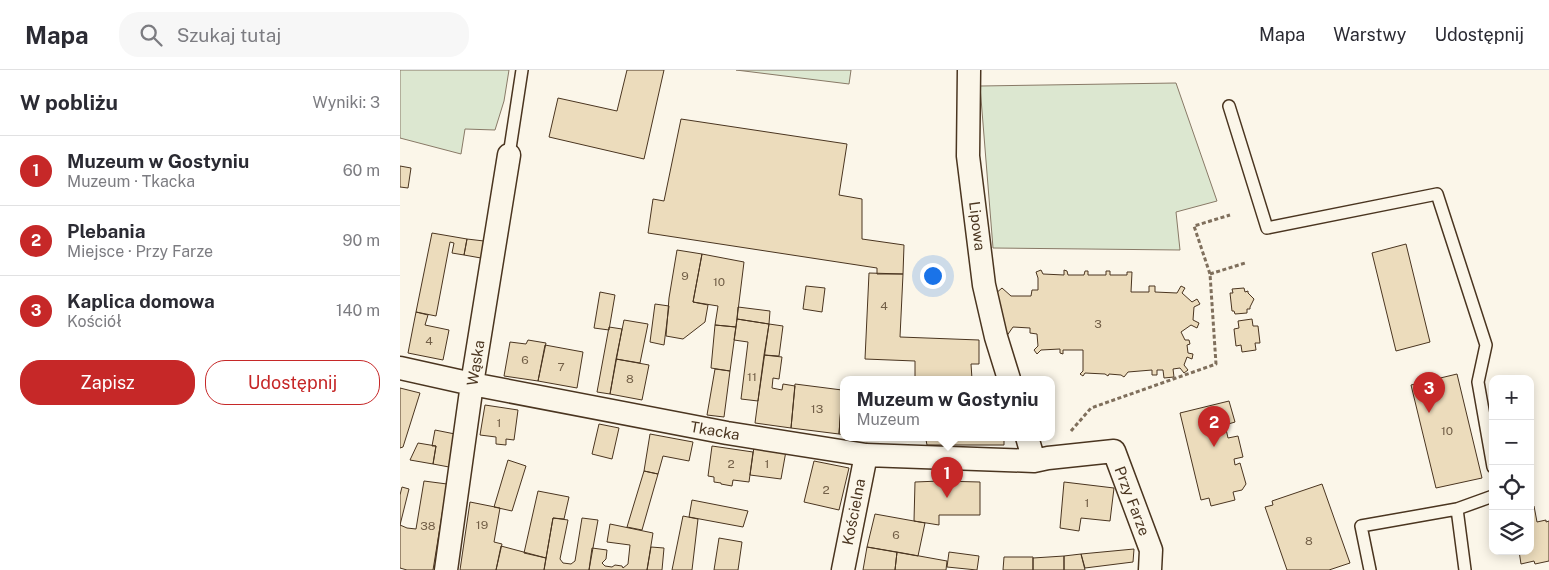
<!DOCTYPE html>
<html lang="pl">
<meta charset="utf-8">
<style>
:root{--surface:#fff;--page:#f7f7f7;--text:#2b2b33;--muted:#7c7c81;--line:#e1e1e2;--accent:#c62828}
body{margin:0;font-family:"Public Sans",sans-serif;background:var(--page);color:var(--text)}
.controls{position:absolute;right:15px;bottom:15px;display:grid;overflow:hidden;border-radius:10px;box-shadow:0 2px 12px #0003}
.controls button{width:45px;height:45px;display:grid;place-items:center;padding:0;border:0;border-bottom:1px solid var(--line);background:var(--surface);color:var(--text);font:25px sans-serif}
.you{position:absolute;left:532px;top:205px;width:18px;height:18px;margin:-12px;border:4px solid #fff;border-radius:50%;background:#1a73e8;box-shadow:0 0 0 8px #1a73e833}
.badge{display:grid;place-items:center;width:32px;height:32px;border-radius:50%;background:var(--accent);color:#fff;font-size:16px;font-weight:700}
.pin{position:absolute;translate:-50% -41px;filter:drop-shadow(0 1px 2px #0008)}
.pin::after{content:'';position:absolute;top:26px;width:18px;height:15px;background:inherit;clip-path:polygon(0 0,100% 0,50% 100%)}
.popup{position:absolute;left:440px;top:306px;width:215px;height:65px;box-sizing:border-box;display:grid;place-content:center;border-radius:10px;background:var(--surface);filter:drop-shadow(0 1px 4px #0005);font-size:16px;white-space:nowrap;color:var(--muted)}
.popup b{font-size:19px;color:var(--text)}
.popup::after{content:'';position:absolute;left:50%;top:100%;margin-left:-10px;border:10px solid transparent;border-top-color:var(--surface)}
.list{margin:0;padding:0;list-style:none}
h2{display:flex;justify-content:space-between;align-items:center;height:65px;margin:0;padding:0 20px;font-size:21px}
h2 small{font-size:16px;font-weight:400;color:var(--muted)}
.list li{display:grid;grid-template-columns:32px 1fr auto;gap:15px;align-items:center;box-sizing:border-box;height:70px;padding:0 20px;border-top:1px solid var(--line)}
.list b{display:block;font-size:19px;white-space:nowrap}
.list p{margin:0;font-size:16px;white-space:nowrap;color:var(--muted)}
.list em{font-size:16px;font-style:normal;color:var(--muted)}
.actions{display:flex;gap:10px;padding:15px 20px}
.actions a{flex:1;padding:11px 0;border:1px solid var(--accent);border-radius:20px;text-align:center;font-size:18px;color:var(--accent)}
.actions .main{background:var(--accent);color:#fff}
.icon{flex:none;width:28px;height:28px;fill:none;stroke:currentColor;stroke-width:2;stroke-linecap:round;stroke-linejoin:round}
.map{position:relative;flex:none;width:1149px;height:500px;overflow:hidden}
header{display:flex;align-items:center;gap:30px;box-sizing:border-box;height:70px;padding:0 25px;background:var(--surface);border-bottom:1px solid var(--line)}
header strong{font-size:24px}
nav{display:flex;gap:28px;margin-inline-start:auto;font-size:18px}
.search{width:350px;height:45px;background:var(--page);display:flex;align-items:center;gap:12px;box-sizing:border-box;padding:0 18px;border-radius:20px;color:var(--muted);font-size:19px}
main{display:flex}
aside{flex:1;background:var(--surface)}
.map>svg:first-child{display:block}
.green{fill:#dce7d0;stroke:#887966}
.building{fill:#ecdcbc;stroke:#4a3520}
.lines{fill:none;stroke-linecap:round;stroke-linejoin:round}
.service-casing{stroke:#4a3520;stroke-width:14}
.minor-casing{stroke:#4a3520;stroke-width:25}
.path{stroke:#7f6f5c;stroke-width:3;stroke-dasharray:4 2.5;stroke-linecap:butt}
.service{stroke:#fbf6e9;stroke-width:11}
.minor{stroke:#fbf6e9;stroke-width:22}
.labels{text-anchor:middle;stroke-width:4;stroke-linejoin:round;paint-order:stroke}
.number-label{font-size:12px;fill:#725f47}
.street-label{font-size:15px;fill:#4a3520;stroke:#fbf6e9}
</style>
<header>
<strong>Mapa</strong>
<div class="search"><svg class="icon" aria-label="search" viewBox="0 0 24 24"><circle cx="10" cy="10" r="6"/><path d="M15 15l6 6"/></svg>Szukaj tutaj</div>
<nav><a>Mapa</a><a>Warstwy</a><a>Udostępnij</a></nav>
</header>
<main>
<aside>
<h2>W pobliżu<small>Wyniki: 3</small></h2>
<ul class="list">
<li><span class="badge">1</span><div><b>Muzeum w Gostyniu</b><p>Muzeum · Tkacka</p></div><em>60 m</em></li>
<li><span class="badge">2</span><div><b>Plebania</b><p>Miejsce · Przy Farze</p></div><em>90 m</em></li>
<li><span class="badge">3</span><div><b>Kaplica domowa</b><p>Kościół</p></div><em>140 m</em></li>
</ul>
<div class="actions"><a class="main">Zapisz</a><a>Udostępnij</a></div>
</aside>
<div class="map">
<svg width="1149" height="500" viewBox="0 0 1149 500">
<rect width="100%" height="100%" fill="#fbf6e9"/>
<path class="green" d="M0,0H109L104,31L95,60L65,59L61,84L0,68Z
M336,0H451L449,14Z
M776,13L817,131L776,142L780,180L593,178L580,16Z"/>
<path class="building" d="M227,0H264L244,89L149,67L158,28L217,41Z
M281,49L447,74L439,125L462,129V169L504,175L503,204H477V198L248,163L253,129L264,131Z
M0,96L11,98L8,118L0,117Z
M32,163L67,169L64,185L52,183L54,173L50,172L36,246L16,242Z
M67,169L84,171L81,188L64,185Z
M1006,174L1030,272L996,281L972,183Z
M277,180L302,184L293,232L308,235L305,252L283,269L266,266L269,228Z
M302,184L344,192L336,257L315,255L318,236L293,232Z
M641,200L643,204L664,205V200L667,201L668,205H684L685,201H688V205H706V201H710V205H727V202H732L731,222H749V216H755V222L777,223L781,216L785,218L782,223L792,232L797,229L800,234L794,237L793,250L799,253L797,258L791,255L781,262L785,270H789L790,274L787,275L788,283L793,284L792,289L787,287L784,295L788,300L784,303L780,298L773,299L774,307L764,308L763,300H757V305H752V300L728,302L724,307L721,305L709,304L708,306L705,304L685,303L683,306L680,304L683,301V280H663V284L660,283V279L641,280L637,284L634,280L638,276L637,264L630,263V258L613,257L606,267L595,224L602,218L611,226H631L632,220H638V208L636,202Z
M469,203L503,204L500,267L579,270V294H571L572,309H515V291L465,289Z
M406,216L425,218L422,242L403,239Z
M844,218L845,222L848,221V223L854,229L850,237V239H847V243L835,244L834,241H832L830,223H833L832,219Z
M200,222L215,225L209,260L194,258Z
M255,234L269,236L264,275L250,272Z
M338,237L370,241L369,254L337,249Z
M16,242L28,245L25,255L49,260L43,290L8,283Z
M337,249L369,254L358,331L341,329L348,272L334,270Z
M852,249L853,256H858L860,273H855L856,280L842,282L841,275L836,276L834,259L839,258L838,251Z
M224,250L248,254L240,293L216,289Z
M369,254L383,256L379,286L364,285Z
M315,255L336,257L330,301L311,298Z
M209,257L222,259L210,324L197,322Z
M128,270L146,273L138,311L104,306L110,272L126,274Z
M145,275L183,282L177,318L138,311Z
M364,285L382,287L379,309L373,308L372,318L382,320L383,314L395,316L391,358L355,353Z
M216,289L249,295L242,330L210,324Z
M315,299L330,301L324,347L307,345Z
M1057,304L1082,408L1036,418L1011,315Z
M443,310V365L439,364Z
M395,314L442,320L439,364L391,358Z
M0,318L20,323L3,377L0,378Z
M829,331L835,352L825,355L828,368L838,366L843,387L834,389L835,395L840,393L846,414L842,420L833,422L835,430L811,436L809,428L801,430L780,343Z
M85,335L118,340L114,370L106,369V375L96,374V367L80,365Z
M199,354L219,358L212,389L192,384Z
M35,360L55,364L49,397L33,394L36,376H32Z
M250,364L293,372L289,391L263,386L258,404L244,401Z
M459,367H604V375H527L526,370L477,369Z
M18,373L36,376L33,394L10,390Z
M312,376L353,382L349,412L333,410L332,416L321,414V413L314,412V407L308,406Z
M354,377L386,381L381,409L350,405Z
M108,390L126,396L112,441L94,437Z
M414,391L449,398L439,440L404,432Z
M244,401L258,404L242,460L227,457Z
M24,411L47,414L33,500H7L0,498V425L2,417L9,419L0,455L7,458L16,459Z
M540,411L580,412V445H539V455L514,451L515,412Z
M664,412L714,418L710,451L681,448L679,461L660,458Z
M922,414L950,493L929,500H887L865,437L873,435L872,431Z
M138,421L169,427L164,449L153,448L146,488L124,483Z
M292,430L348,441L343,457L289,447Z
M70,432L100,438L94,472L102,474L96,500H60Z
M1134,436L1137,452L1146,450V452L1149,451V491L1135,494L1134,491L1121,494L1119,481H1130V437Z
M475,444L525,453L518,486L467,477Z
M283,446L298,449L292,500H272Z
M153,448L168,450L160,489L163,493L171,494L175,491L182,448L198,450L189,500H144Z
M210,454L253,463L247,500H189L192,478L207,480L206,489L202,493L205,496L212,497L215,495L222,496L223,498L228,494L230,475L207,472Z
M319,468L342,472L338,500H314Z
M101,476L146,488L144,500H96Z
M251,477L264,478L262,500H247Z
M467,477L497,482L495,500H463Z
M734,479L733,492L685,498L681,484Z
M497,482L547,491L546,500H495Z
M549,482L579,486L577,500L547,497Z
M681,484L685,500H664V486Z
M664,486V500H633V488Z
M604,487H633V500H603Z"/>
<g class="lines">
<defs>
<path id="service" d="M829,36L867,158L1037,124L1086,275L1078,312L1093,397
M109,85L122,0
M970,500L961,456L1057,439
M1065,500L1057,439L1093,426"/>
<path id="minor" d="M569,0L568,86L584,215L596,267L609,309
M0,298L72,314L327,363L466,385L634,391L648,388L714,381L751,480L750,500
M627,367L634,391
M46,500L72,314L109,85
M443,500L466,385"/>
</defs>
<use href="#service" class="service-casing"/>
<use href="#minor" class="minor-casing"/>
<path class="path" d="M810,204L845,193
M671,361L691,338L816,294L810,204L794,156L830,145"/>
<use href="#service" class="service"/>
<use href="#minor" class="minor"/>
</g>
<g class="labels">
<g class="number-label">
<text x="285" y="210">9</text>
<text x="319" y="216">10</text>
<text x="484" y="240">4</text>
<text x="698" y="258">3</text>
<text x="29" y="275">4</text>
<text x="125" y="294">6</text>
<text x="161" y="301">7</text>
<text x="352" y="311">11</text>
<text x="230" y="313">8</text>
<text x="417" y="343">13</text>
<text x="99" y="357">1</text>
<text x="1047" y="365">10</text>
<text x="331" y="398">2</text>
<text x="367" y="398">1</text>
<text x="426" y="424">2</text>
<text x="687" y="437">1</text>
<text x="82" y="459">19</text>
<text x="28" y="460">38</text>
<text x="496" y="469">6</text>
<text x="909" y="475">8</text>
</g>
<g class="street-label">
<text transform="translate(577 156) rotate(83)" y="5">Lipowa</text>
<text transform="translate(76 293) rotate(-81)" y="5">Wąska</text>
<text transform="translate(315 361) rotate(10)" y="5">Tkacka</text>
<text transform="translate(732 431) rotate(69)" y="5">Przy Farze</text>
<text transform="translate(454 442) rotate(-79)" y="5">Kościelna</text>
</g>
</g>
</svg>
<div class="controls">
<button>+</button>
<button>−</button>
<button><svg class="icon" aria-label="locate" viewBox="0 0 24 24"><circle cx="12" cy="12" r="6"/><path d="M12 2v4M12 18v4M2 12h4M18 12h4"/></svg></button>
<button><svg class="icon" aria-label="layers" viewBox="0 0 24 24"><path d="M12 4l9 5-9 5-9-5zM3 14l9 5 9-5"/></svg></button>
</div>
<div class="you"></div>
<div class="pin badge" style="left:547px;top:428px">1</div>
<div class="popup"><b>Muzeum w Gostyniu</b>Muzeum</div>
<div class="pin badge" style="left:814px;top:377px">2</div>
<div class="pin badge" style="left:1029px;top:343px">3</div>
</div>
</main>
